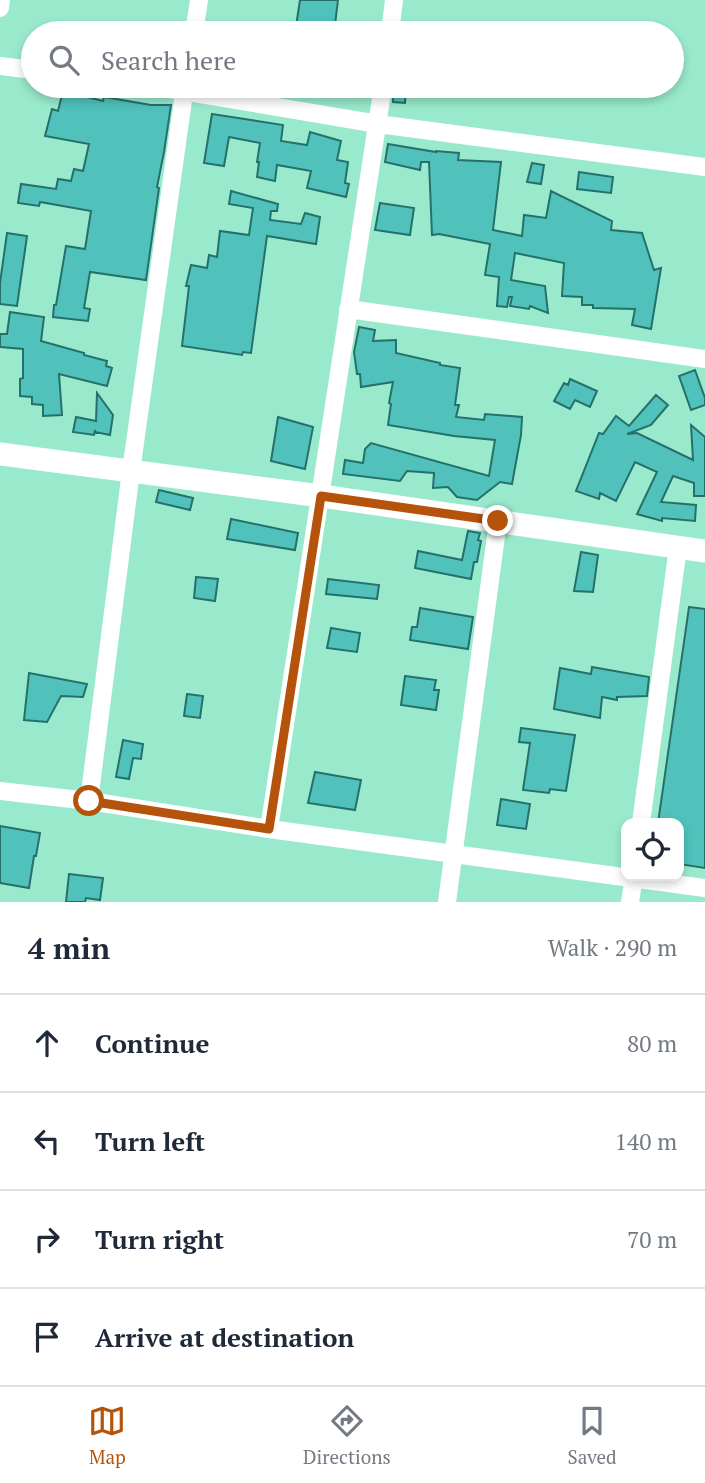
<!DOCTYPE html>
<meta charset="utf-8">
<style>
:root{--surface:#fff;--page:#f2f2f3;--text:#1f2937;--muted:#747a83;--line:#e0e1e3;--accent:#b45309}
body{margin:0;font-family:"PT Serif",serif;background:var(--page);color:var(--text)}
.controls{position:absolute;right:21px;bottom:21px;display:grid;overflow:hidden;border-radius:14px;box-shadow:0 4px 10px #0003}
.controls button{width:63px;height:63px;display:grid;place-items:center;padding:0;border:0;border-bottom:2px solid var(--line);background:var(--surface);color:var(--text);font:35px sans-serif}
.stop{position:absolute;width:21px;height:21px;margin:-16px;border:5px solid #b45309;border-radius:50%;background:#fff}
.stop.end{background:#b45309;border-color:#fff;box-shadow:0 2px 7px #0008}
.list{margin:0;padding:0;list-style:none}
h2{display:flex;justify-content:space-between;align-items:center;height:91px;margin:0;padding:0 28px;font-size:30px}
h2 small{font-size:23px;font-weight:400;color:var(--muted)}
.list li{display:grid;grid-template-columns:46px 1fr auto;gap:21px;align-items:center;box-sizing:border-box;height:98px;padding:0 28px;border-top:2px solid var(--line)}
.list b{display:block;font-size:26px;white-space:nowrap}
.list em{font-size:23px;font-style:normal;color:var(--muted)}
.icon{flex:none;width:38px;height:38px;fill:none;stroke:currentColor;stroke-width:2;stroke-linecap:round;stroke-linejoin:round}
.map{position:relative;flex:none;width:705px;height:902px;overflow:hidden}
.search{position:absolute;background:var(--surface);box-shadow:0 4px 10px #0003;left:21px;right:21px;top:21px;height:77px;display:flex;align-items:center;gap:18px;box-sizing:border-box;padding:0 24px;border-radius:38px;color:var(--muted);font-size:26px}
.sheet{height:483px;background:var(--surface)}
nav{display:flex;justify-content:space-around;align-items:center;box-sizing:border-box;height:98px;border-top:2px solid var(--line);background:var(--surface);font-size:19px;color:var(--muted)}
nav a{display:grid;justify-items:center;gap:4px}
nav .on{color:var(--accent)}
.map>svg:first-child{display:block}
.building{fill:#50c2bb;stroke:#26706b;stroke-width:2}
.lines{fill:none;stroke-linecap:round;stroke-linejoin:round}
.minor{stroke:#fff;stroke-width:18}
.tertiary{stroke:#fff;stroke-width:23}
.route{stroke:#b45309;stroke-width:9}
</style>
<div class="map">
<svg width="705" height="902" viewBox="0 0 705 902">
<rect width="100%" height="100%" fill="#99eacc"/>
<path class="building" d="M300,0H338L334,33H295Z
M394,86H406L405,103L393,102Z
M63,91L103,101L104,97L151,105H171L164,152L157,187L159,188L146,280L90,272L84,308L90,309L88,321L53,317L54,305H56L66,246L85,249L91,211L40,202L39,206L18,203L21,184L56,189L58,179L71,181L74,169L83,171L89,144L45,136L52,109L58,111Z
M212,114L283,125L281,141L307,145L310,132L341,141L337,160L348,162L345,183L349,184L346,197L307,188L311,171L277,165L275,181L257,177L259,162H257L260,143L229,137L224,166L204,163Z
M388,144L436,152V151L459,153L458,160L501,162L493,230L522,236L524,215L546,218L551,191L612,221L611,230L642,233L654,270L661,268L651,329L632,325L635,309L593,308V305H582V297L562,296L564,263L515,253L511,280L545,286L548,313L530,306L529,309L510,306L512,297H509L507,307L497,306L499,277L485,275L490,244L439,234L432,235L429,162H421L420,170L385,162Z
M532,163L544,165L541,184L527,182Z
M579,172L613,177L611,193L577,189Z
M231,191L278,204L277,211H271L270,220L301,224L305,213L320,217L316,244L267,236L251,353L243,352L242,355L182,346L189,286H186L191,265L207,268L209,255L217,257L220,231L249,235L253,208L229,204Z
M380,203L414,208L410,235L375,230Z
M7,233L27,236L17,306L0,304V283Z
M10,312L44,317L41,341L84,353V355L107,361L106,366L112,368L107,386L59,374L62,415L43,416V405L32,404V397L20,396V379L23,378V349L0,347V334H7Z
M359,327L375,330L373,341L396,340V353L440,363V365L460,368L455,405H459L456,417L484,420L485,414L522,417L521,435L512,484L500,482L477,500L457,497L448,487L433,488L434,473L407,471L400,481L343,474L345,460L363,463L365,449L371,443L489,476L495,440L454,436L388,425L391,404L389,403L393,382L361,387L360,374H357L354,352Z
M695,370L705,398V405L691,410L679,376Z
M570,379L597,391L590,407L575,400L570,409L554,401L564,383L568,385Z
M97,393L113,415L110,435L95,432V430L94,435L73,432L76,417L96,421Z
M656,395L668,405L651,425L627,434L637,433L693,460L691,425L705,437V496H694V483L673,476L661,502L696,505L695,521L662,518V521L637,514L657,472L635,462L616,501L600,493L599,499L576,491L599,433L603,434L616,416L629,426Z
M278,417L313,427L305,469L271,461Z
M159,490L193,498L190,510L156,502Z
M231,519L298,533L295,550L227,539Z
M468,531L480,533L478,540L481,541L477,562H474L471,579L415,568L418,551L462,560Z
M581,552L598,555L593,592L574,591Z
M196,577L218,579L215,601L194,598Z
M328,579L379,585L377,599L326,594Z
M689,607L705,609V868L679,864V823H658Z
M420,608L473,617L468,649L410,640L412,627H417Z
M331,628L360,633L357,652L327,648Z
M592,667L649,677L647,696L617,697V700L602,697L600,718L554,709L560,668L591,674Z
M29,673L87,684L83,697L61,696L47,722L24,720Z
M405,676L436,680L434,690H439L436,710L401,705Z
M187,694L203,696L200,718L184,716Z
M521,728L575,735L566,791L550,789L549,793L523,790L530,743L519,742Z
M123,740L143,744L141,759L133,758L129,779L116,777Z
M315,772L361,780L355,810L308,803Z
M501,799L530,804L526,829L497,825Z
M0,826L40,833L36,856H34L29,888L0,883Z
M69,874L103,878L100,900L86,898L85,902H66Z"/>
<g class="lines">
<path class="minor" d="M0,8L1,0
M194,33L199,0
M390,33L394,0
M0,66L33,70
M152,86L378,124L705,167
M348,309L705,359
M0,791L89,801L269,829L705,888
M89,801L131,471L185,86
M641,823L678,547
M269,829L383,86
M447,902L498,521
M630,902L634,876"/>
<path class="tertiary" d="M0,454L321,496L705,551"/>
</g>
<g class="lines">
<path class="route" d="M89,801L269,829L321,496L498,521"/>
</g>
</svg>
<div class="controls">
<button><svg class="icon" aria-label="locate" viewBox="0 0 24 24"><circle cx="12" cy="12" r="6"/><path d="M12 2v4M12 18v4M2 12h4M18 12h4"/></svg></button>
</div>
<div class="stop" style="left:89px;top:801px"></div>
<div class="stop end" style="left:498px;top:521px"></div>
<div class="search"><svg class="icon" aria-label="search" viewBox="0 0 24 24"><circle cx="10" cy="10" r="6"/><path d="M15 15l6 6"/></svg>Search here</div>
</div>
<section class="sheet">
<h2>4 min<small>Walk · 290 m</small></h2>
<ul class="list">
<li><svg class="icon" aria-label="ahead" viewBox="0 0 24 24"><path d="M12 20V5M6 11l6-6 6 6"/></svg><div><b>Continue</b></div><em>80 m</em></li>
<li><svg class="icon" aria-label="left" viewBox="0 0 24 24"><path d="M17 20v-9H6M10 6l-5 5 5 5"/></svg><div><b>Turn left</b></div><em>140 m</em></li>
<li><svg class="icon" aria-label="right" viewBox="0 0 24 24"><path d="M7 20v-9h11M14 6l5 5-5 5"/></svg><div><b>Turn right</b></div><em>70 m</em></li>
<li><svg class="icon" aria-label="arrive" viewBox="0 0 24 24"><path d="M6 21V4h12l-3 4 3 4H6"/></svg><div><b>Arrive at destination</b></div></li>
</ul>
</section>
<nav>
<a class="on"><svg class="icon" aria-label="map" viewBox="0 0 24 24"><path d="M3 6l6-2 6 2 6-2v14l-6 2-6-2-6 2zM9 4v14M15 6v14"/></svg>Map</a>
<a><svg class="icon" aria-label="directions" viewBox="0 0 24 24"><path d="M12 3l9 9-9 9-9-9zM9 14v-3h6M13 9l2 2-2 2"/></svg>Directions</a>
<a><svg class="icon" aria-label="saved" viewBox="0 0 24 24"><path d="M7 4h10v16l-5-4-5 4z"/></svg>Saved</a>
</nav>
